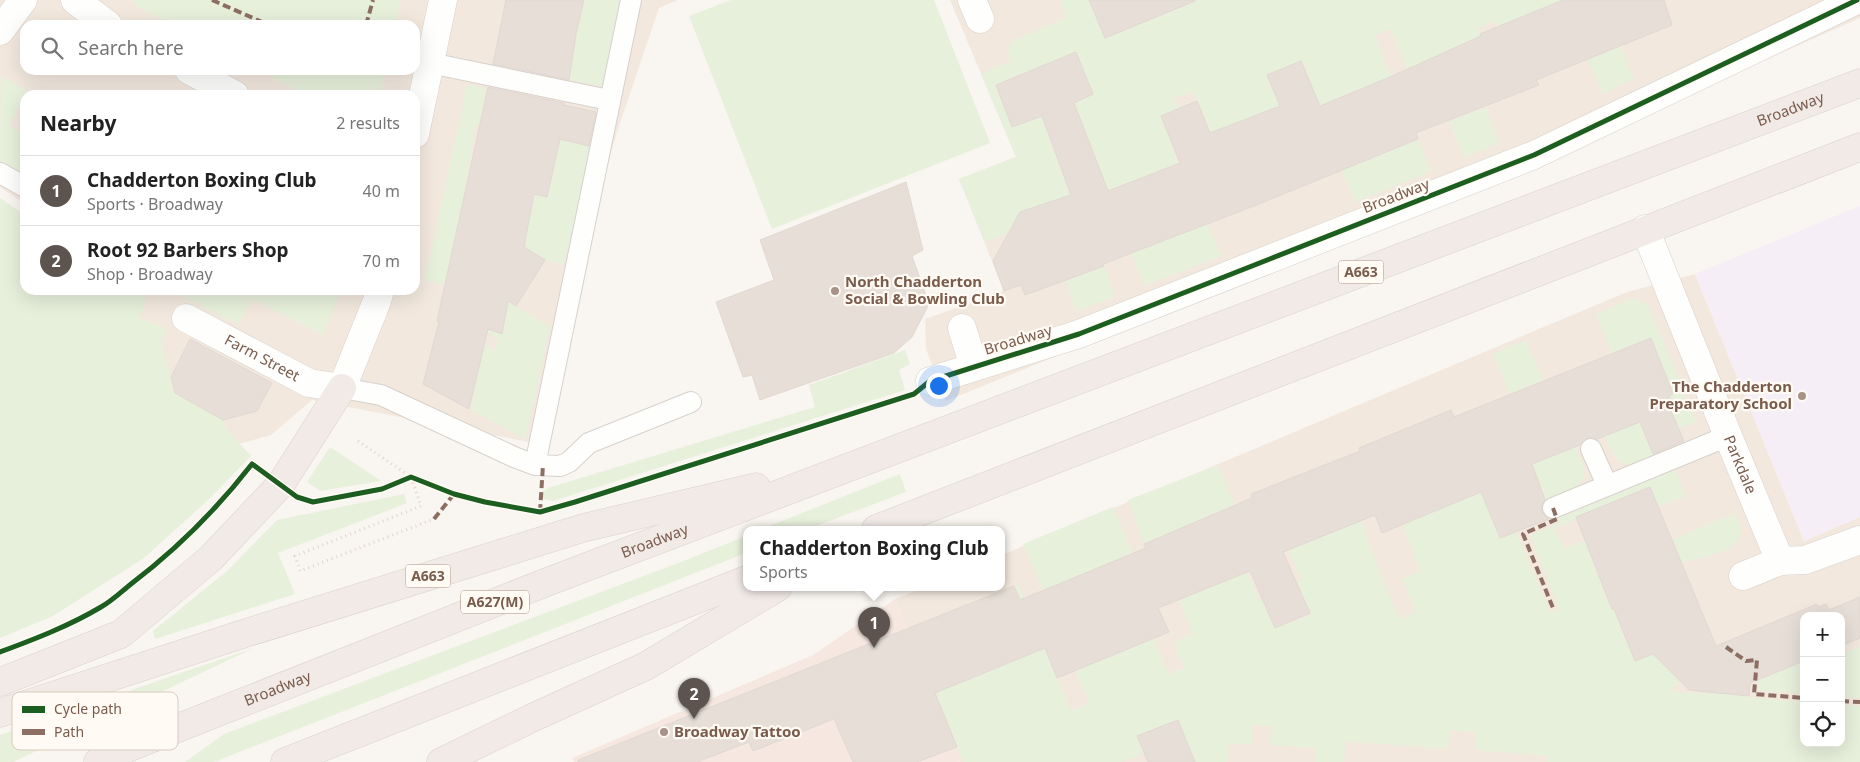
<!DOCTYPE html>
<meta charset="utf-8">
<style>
:root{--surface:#fff;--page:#f2f2f2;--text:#222;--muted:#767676;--line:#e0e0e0;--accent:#5d544f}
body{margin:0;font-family:"Noto Sans",sans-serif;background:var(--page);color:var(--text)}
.controls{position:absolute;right:15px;bottom:15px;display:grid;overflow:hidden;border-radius:10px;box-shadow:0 5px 20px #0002}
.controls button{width:45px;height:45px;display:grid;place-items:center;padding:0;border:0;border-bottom:1px solid var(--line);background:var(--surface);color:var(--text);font:25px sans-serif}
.you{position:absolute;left:938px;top:385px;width:18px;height:18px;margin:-12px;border:4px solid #fff;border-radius:50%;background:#1a73e8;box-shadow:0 0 0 8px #1a73e833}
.badge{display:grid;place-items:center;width:32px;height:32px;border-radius:50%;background:var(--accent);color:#fff;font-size:16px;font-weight:700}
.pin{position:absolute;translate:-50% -41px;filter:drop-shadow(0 1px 2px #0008)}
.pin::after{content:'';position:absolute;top:26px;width:18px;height:15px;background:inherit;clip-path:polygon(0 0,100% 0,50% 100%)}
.popup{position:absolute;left:743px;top:526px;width:262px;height:65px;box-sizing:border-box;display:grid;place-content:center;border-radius:10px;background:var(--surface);filter:drop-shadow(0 1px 4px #0005);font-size:16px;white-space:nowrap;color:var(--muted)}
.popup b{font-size:19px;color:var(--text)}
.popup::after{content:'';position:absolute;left:50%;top:100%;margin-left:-10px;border:10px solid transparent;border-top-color:var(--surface)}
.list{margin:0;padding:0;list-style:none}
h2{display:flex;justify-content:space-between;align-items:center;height:65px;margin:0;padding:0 20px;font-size:21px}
h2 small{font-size:16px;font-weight:400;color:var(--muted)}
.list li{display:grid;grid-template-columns:32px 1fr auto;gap:15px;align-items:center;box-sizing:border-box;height:70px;padding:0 20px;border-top:1px solid var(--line)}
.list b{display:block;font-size:19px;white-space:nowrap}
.list p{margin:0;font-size:16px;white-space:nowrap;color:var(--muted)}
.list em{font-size:16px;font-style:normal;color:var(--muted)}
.icon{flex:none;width:28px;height:28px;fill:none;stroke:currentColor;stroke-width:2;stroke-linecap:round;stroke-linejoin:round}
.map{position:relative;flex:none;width:1860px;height:762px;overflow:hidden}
.search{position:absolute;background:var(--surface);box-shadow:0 5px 20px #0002;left:20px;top:20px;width:400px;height:55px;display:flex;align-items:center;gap:12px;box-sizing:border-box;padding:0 18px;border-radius:15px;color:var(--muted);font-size:19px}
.panel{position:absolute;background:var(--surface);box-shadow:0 5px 20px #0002;left:20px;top:90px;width:400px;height:205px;border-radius:15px}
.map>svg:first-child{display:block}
.residential{fill:#f2e8de;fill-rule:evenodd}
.commercial{fill:#f6e8e1}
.education{fill:#f6eef6}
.green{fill:#e7f0db;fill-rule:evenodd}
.building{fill:#e6ded7;stroke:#e2d8d2}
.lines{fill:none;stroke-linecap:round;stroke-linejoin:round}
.lane-casing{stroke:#d7d1cb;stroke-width:22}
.street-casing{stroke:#d7d1cb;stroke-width:29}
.secondary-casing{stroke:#d9d2cb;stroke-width:29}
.highway-casing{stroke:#dad1cc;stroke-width:29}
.path{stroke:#dcd5d0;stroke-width:3;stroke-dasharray:1 4;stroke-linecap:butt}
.lane{stroke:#fefefd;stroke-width:20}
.street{stroke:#fefefd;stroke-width:28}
.secondary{stroke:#fefefd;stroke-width:28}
.highway{stroke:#f2eae7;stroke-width:28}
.quiet{stroke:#8d6e63;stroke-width:4;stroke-dasharray:8 4;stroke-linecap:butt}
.cycleway-casing{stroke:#fffaf3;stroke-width:8}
.cycleway{stroke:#1b5e20;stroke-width:5}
.poi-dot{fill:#a69286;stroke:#fffaf3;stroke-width:2}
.labels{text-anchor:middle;stroke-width:4.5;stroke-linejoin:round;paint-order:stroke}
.shield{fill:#fffaf3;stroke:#a28b7f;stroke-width:1}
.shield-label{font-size:14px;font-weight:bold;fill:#7a5c4d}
.street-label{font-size:15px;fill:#7a5c4d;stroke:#fffaf3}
.poi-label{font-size:15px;font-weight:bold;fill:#7a5c4d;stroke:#fffaf3;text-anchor:start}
.key{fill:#fffaf3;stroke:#d7cbc1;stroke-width:1}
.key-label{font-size:14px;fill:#7a5c4d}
</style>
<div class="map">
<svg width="1860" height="762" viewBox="0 0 1860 762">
<rect width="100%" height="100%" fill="#f9f5f0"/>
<path class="residential" d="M0,0H678L659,8L616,135L529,442L312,400L271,435L175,462L123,290H415V95H25V204L0,187ZM25,25H415V70H25Z
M950,0H1860V18L1544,158L946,401L926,349L925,319L1004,291L959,179L1016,157Z
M1695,274L1804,541L1860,517V762H960L895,599L925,587H1002V555L1627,292ZM1804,616H1841V743H1804Z"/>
<path class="commercial" d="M895,599L960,762H574L572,758L813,655Z"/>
<path class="education" d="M1860,206V517L1804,541L1695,274Z"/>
<path class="green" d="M132,0H400L395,25H173L138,7Z
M584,0H621L604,87L549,76L552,62L571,65L577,34L560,31L582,8Z
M731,0H934L990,143L772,229L689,16Z
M1060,0H1089L1105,38L1147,21L1139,0H1569L1509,53L1495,21L1478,28L1486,49L1429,64L1427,60L1420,63L1429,84L1415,90L1391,29L1375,35L1388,71L1393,76L1323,125L1268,75L1281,108L1242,121L1211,134L1193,91L1174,98L1178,109L1161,116L1180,165L985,242L959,179L1016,157L981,74L1011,61L1008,50L1012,41L1066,18ZM1076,52L1093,95L1012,127L996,85Z
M1620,45L1634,79L1603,94L1588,59Z
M1,67V76L27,90L9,126L25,134V175L0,161Z
M258,70H385L380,95H306Z
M467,84L577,108L569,141L593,147L586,181L564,264L545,260L520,244L534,277L530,285L525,282L512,303L550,327L525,440L469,409L484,344L494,350L499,340L488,333V329L501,333L445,285L425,281ZM476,124L559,144L547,196L534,194L531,210L501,204L489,181L468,176L473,155L470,154Z
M1486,107L1499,143L1464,158L1449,121Z
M1418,139L1431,171L1355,202L1342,170Z
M0,198L25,215V290H134L146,298L140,318L167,329L161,342L175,393L223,420L228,431L251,456L207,501L144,558L53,616L0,638Z
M1207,223L1221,256L1144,286L1131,253Z
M1104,266L1115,297L1076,311L1065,281Z
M175,290H341L323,335L251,299L239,325L174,292Z
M1632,298L1648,304L1696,422L1648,441L1654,457C1648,459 1642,463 1636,464C1614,470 1607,439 1601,424L1655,418L1675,409L1669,396L1673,394L1651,338L1612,354L1596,314Z
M1526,340L1543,381L1510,394L1493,354Z
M905,350L910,364L899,370L905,390L553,501L544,499L541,493L548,488L815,407L809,385Z
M1569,437L1573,448L1575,447C1578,454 1584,463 1584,470C1585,490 1559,497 1546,503L1543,495L1519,456Z
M330,447L381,481L320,491L307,482Z
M1218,465L1235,505L1209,515L1213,526L1173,532L1144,544L1128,500Z
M1674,468L1685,496L1659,506L1657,502L1643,507L1637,492L1576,517L1577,519L1555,528L1564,549L1586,540L1612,609L1628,603L1620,625L1635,661L1689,639L1680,681L1669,692L1749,695V698L1804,702V743H1841V704L1860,706V762H1548V756L1475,750L1477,732L1450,730L1448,749L1346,741L1344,762H1316V748L1270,745L1271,726L1252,725L1251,745L1229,743L1228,762H1195L1178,720L1138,736L1145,753L1121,762H963L928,673L1033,633L1014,586L1018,584L1071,711L1089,703L1075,671L1095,662L1088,643L1146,618L1168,674L1184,668L1174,642L1193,634L1179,600L1248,572L1260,601L1263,600L1275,628L1311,615L1297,583L1302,580L1288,550L1361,521L1385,586L1400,619L1416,612L1402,579L1420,571L1400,519L1481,492L1500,538L1516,532L1550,613L1559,609L1530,535L1560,523L1558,516Z
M900,474L906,492L808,529H762Z
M404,494L407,503L278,553L295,594L155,639L153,631L227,571L277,520Z
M1113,507L1132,553L1103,565L1107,573L1043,590L1023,544Z
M1735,513L1742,531C1740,536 1738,541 1734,545C1722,555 1683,562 1666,566L1661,552L1676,547L1673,539Z
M746,536V553L214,762H185L224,734L686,560Z
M1860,647V698L1841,697V654Z
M254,648L13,762H0V735Z
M1759,657L1804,661V694L1758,690Z"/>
<path class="building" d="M506,0H584L576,34L569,80L493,64Z
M1089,0H1195V1L1105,38Z
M1563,0H1664L1672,25L1536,80L1539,85L1416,133L1418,139L1259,204L1103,264L1104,266L1025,295L1021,285L1004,291L993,261L1020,212L1071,195L1042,116L1012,127L996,85L1076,52L1093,94L1074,103L1108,191L1180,163L1161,116L1197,101L1210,133L1280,106L1267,75L1301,61L1320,106L1390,77L1481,36L1480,34Z
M488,87L564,103V105L596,112L589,146L560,139L547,197L534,194L524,247L545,260L516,306L508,301L502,334L488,329L469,409L423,384L439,322L437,321Z
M906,182L923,250L912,256L929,304L912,337L894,353L760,400L752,375L743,377L716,302L774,280L760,240Z
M1651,338L1673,394L1669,396L1675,409L1671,411L1684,441L1653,454L1640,422L1597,439L1587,438L1580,445L1532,464L1545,500L1541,506L1542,512L1549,519L1500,538L1481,492L1382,533L1375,515L1283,552L1310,613L1275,628L1250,571L1158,608L1169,632L1057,678L1045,648L935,693L957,747L917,762H853L834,719L753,751L749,742L697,762H578V760L1014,586L1020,600L1146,548L1144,544L1252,498L1251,494L1360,451L1359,448L1451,410L1454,417Z
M190,339L272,383L257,411L223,420L175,393L171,377Z
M1650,487L1716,646L1817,604L1818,607L1826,604L1829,610L1860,597V638L1841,646V616H1804V661L1750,683L1749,696L1689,690L1653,654L1635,661L1614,609H1612L1576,517Z
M1178,720L1195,762H1148L1137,736Z"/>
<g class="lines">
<defs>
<path id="lane" d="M430,63L609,100
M0,173L25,187
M342,388L381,395L514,457L535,465L560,466L569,462L589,443L691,402
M1591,449L1607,485
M535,465L631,0
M1553,508L1728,436"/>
<g id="street">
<path d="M75,0L108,25"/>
<path d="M972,0L980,19"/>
<path d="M189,70L235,95"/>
<path id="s1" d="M1645,229L1728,436L1780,561"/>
<path id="s2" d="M186,318L309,383L342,388"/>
<path d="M962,328L974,366"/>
<path d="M930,381L1079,334L1534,155L1857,0"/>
<path d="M1743,576L1780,561L1805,560L1860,540"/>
</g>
<path id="secondary" d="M0,31L23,0
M415,134L443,0
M342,388L377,301L380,290"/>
<g id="highway">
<path d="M876,529L1860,147"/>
<path d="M0,682L121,634L211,558L281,484L342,388"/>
<path d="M0,713L249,632L583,528L756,487"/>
<path id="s3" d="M98,762L130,747L547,582L1860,83"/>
<path d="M285,762L746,580"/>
<path d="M441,762L534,717L646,666L778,587"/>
</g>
</defs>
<use href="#lane" class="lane-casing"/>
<use href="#street" class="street-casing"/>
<use href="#secondary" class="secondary-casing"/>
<use href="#highway" class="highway-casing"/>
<path class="path" d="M358,441L411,477L421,506L295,556L300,571L434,519"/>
<use href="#lane" class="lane"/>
<use href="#street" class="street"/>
<use href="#secondary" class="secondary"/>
<use href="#highway" class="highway"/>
<path class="quiet" d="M212,0L269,25
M366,25L373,0
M1553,508L1557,519L1523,534L1553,608
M540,512L543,465
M434,519L454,494
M1726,647L1746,661L1757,660L1754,694L1804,698
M1841,701L1860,702"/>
<defs>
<path id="cycleway" d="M0,652C35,639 69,626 101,607C112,601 121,592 131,584C177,549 217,509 252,464L297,497L313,502L382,489L411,477L454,494L485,502L540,512L575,502L914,394L930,381L1079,334L1534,155L1857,0"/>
</defs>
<use href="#cycleway" class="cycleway-casing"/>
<use href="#cycleway" class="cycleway"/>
</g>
<g class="poi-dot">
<circle cx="835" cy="291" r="5"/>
<circle cx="1802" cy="396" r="5"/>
<circle cx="664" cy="732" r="5"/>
</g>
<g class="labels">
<g class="shield">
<rect x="1338.5" y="260.5" width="45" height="23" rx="4"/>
<rect x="405.5" y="564.5" width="45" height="23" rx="4"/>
<rect x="461" y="590.5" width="68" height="23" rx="4"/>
</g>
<g class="shield-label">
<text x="1361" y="277">A663</text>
<text x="428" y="581">A663</text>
<text x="495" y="607">A627(M)</text>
</g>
<g class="street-label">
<text dy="5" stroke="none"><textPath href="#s3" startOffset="1814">Broadway</textPath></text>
<text transform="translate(1396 196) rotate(-21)" y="5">Broadway</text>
<text transform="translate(1018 340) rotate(-17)" y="5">Broadway</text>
<text dy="5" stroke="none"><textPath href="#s2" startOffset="86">Farm Street</textPath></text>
<text dy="5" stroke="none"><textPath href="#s1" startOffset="254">Parkdale</textPath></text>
<text dy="5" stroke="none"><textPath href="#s3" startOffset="599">Broadway</textPath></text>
<text dy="5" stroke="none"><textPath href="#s3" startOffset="194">Broadway</textPath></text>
</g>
<g class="poi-label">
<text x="845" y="287">North Chadderton<tspan x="845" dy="17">Social &amp; Bowling Club</tspan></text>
<text x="1792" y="392" text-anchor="end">The Chadderton<tspan x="1792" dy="17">Preparatory School</tspan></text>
<text x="674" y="737">Broadway Tattoo</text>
</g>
</g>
<rect x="12" y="692" width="166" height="58" rx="8" class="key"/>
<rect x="22" y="706" width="23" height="7" fill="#1b5e20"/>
<rect x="22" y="729" width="23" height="6" fill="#8d6e63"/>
<g class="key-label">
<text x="54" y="714">Cycle path</text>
<text x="54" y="737">Path</text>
</g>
</svg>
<div class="controls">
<button>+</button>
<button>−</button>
<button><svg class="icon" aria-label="locate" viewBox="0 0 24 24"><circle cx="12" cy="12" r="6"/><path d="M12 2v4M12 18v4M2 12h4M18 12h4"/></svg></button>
</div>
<div class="you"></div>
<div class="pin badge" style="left:874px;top:648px">1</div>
<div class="popup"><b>Chadderton Boxing Club</b>Sports</div>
<div class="pin badge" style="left:694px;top:719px">2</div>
<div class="search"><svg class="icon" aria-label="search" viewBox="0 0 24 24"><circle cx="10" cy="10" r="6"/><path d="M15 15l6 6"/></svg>Search here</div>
<section class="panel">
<h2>Nearby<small>2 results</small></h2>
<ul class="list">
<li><span class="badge">1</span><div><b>Chadderton Boxing Club</b><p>Sports · Broadway</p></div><em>40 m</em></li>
<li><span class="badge">2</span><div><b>Root 92 Barbers Shop</b><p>Shop · Broadway</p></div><em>70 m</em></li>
</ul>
</section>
</div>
